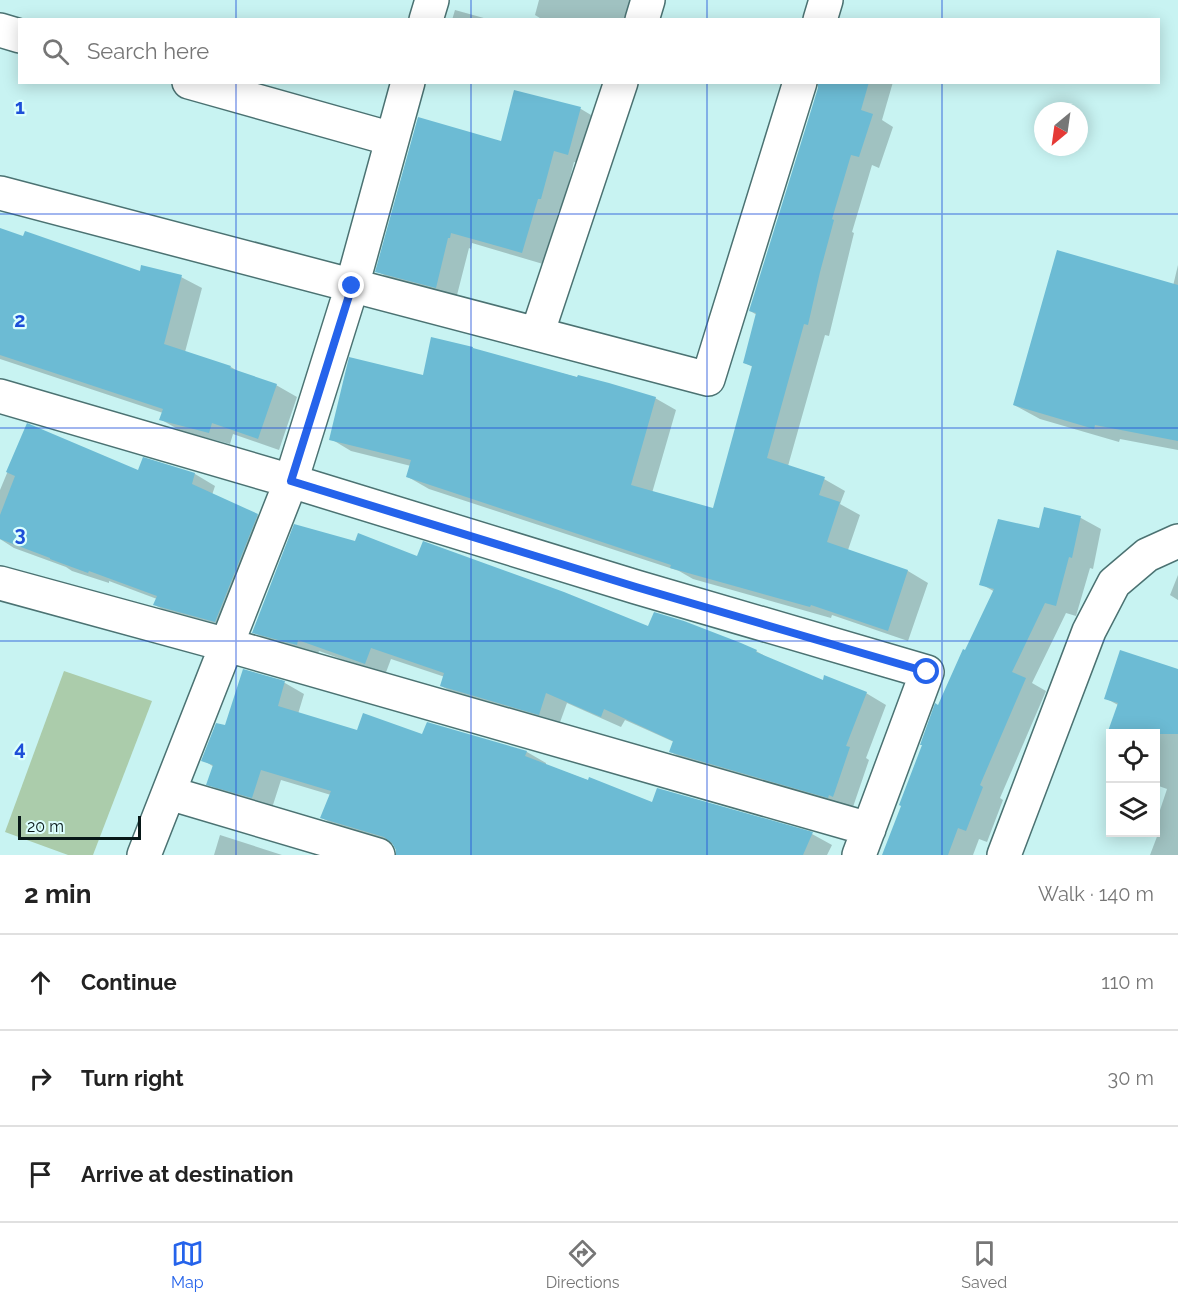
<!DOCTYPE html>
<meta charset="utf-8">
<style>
:root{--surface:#fff;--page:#f2f2f2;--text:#222;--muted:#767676;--line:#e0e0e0;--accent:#2563eb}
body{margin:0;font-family:Raleway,sans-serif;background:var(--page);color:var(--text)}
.controls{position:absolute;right:18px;bottom:18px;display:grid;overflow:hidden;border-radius:0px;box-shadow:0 3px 15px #0003}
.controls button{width:54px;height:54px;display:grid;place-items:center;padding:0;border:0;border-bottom:2px solid var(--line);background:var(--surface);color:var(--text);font:30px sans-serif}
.compass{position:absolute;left:1034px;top:102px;width:54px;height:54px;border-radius:50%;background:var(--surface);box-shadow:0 3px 15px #0003;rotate:209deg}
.scale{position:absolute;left:18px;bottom:15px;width:123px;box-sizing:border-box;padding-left:6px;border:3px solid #081818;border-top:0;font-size:16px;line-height:21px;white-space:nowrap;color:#081818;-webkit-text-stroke:4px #dcfffe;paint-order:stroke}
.stop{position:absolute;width:18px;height:18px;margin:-14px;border:4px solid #2563eb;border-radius:50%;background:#fff}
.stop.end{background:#2563eb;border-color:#fff;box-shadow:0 2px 6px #0008}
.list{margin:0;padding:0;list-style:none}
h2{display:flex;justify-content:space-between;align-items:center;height:78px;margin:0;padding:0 24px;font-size:26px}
h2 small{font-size:20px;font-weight:400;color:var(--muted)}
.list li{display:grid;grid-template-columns:39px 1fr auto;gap:18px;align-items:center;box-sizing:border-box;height:96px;padding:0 24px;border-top:2px solid var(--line)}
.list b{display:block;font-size:22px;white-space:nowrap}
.list em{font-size:20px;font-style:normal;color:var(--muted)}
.icon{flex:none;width:33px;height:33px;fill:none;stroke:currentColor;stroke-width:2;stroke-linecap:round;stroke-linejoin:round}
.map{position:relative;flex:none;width:1178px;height:855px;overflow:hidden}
.search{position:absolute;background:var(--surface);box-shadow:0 3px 15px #0003;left:18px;right:18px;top:18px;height:66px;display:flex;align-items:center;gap:15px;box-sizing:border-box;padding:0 21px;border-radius:0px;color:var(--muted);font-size:22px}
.sheet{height:366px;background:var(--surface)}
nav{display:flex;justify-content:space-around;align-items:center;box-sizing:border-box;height:84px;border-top:2px solid var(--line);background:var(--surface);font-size:16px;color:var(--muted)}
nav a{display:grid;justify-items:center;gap:3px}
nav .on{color:var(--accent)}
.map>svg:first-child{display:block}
.green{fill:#abccab}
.shadow{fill:#0003}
.building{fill:#6cbbd4}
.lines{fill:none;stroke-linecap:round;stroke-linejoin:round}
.street-casing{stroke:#4b7272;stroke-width:36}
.street{stroke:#fff;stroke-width:33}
.route{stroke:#2563eb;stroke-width:8}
.grid{fill:none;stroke:#1d4ed8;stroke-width:1.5;stroke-opacity:0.55}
.grid-label{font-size:20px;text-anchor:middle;font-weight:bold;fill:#1d4ed8;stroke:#dcfffe;stroke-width:4.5;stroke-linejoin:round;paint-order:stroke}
</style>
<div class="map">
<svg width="1178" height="855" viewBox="0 0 1178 855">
<rect width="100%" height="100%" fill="#c8f3f2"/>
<path class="green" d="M64,671L152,701L93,855H68L5,832Z"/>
<path class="shadow" d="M539,0H630L625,20H543L535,15Z
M455,10L491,20H452Z
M819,82H893L882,120L893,127L879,168L872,165L852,232L854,233L829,336L825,335L788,466L824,479L845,491L840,504L860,515L848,550L908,571L928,583L908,641L832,615L831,618L693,579L679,571L429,489L408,477L411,466L351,451L331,439L424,377L478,351L655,398L676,410L652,493L714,510L753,367L745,363L757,315L750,311L819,88Z
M515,92L581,109L601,121L589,166L574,162L562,210H559L543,264L472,243L471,249L469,248L456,299L398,283L377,271L502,143Z
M0,230L141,273L181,277L202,288L185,352L231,367L241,373L276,385L297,397L279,450L233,434L230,444L181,431L160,419L163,413L0,359Z
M1178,265V450L1120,439L1119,442L1040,419L1014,405L1173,286Z
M27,425L139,472L144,459L195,474L215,486L212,495L257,515L278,527L236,633L176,617L155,605L157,599L109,581V583L72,571L66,567L14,548L0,539V490Z
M1045,509L1081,518L1101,529L1093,569L1090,568L1076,616L1066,613L1032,683L1046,691L1000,798L1003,800L987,842L979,839L973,855H884L939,706L995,592L981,584L1040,530Z
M418,558L649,628L756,651L770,659L823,682L866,693L886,705L866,758L869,760L853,807L849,806L848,808L691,763L671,752L674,742L625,720L621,727L567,703L559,725L462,697L441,686L445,677L391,659L385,675L319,651L317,656L273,643L253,632Z
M1178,575V600L1170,595Z
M244,671L285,683L304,694L298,714L358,732L423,736L527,752L546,763V765L653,804L812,834L832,845L827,855H398L395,845L342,829L322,818L331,795L281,780L272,808L228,795L208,784L214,767L203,760L226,727Z
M1178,671V855H1150L1158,834L1155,832L1156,822L1167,789L1156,785V734L1118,705L1105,698Z
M220,835L282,855H214Z"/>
<path class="building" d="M818,82H869L861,110L873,114L859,157L851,155L832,219L834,220L820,272L808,325L804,324L767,458L825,477L819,495L840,502L827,542L908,570L888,631L811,605L810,607L670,568L671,565L406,477L411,460L329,440L349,357L423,375L431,337L473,347V348L577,377L578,375L609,383L656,397L631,485L713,508L752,366L743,363L756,313L749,311L818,88Z
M514,90L581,107L568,155L554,151L541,199H538L522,253L451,233L450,238H448L436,288L375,272L418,117L501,141Z
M0,228L23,236L25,231L140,271L141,265L182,275L164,344L231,366L230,368L277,384L258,439L212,423L209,433L159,420L163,409L0,355Z
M1057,250L1178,285V441L1095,425L1094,429L1013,405Z
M27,423L138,470L143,457L195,473L192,484L258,514L215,622L153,605L157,596L89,571L88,573L50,559V558L0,539V515L15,476L6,472Z
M1044,507L1081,516L1072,558L1069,557L1056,606L1045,603L1012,672L1026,678L980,785L983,787L966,831L958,828L948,855H882L901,806L899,805L922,745H920L935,703L938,705L963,649L965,650L994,589L979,585L998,519L1039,528Z
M294,524L355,541L358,533L417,556L423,541L564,592L648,626L654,612L684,621L741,643L757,650L756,652L823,680L824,675L867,692L846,746L850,747L833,797L829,795L828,798L669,752L673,741L604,709L601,717L546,693L539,715L440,686L444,673L371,648L365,664L298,640L297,645L252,633Z
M1120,650L1178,669V734H1107L1118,703L1104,699Z
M243,669L285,681L278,706L357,730L363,713L422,734L427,722L527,751L525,756L588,780L589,777L652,802L657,788L813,832L803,855H396V850L392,843L384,837L320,818L331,791L261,770L252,798L206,785L213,765L201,761L216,723L225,725Z"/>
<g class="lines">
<defs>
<path id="street" d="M426,20L432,0
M642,20L648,0
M820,20L826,0
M0,30L20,36
M189,82L392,139
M0,193L708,379L800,82
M537,334L621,82
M0,396L291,481L636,587L927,672L859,855
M0,583L227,645L869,829
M169,793L378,855
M144,855L291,481L352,286L408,82
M1004,855L1089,631L1114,583L1147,555L1178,541"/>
</defs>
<use href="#street" class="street-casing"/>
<use href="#street" class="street"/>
</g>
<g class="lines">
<path class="route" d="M352,286L291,481L636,587L927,672"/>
</g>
<path class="grid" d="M236,0V20M471,0V20M707,0V20M942,0V20M236,82V855M471,82V855M707,82V855M942,82V855M0,214H1178M0,428H1178M0,641H1178"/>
<g class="grid-label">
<text x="20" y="114">1</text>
<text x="20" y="327">2</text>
<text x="20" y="541">3</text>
<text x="20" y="755">4</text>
</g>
</svg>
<div class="controls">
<button><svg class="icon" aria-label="locate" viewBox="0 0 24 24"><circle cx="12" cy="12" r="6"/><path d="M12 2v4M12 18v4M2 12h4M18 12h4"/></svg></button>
<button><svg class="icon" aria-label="layers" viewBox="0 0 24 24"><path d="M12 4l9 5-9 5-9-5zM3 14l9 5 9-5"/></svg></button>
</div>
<svg class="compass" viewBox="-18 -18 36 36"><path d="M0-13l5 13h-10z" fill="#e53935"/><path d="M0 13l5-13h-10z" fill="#767676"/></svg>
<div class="scale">20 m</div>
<div class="stop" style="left:927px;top:672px"></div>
<div class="stop end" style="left:352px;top:286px"></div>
<div class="search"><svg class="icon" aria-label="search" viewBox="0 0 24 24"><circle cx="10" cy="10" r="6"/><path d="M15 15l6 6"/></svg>Search here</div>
</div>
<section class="sheet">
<h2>2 min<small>Walk · 140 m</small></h2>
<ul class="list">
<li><svg class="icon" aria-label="ahead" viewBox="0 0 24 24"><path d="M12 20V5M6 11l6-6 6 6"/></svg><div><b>Continue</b></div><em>110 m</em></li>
<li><svg class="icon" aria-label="right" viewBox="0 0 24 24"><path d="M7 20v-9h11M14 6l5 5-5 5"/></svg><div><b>Turn right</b></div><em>30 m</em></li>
<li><svg class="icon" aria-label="arrive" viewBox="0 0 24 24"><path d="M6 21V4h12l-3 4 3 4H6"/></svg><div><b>Arrive at destination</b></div></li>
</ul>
</section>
<nav>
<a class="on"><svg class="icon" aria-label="map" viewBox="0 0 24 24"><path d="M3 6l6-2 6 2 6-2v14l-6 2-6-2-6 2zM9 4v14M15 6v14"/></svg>Map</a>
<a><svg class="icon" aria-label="directions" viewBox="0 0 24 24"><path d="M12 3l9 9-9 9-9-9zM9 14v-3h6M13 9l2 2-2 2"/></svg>Directions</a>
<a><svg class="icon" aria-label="saved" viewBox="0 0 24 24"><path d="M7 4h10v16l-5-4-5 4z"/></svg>Saved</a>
</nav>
